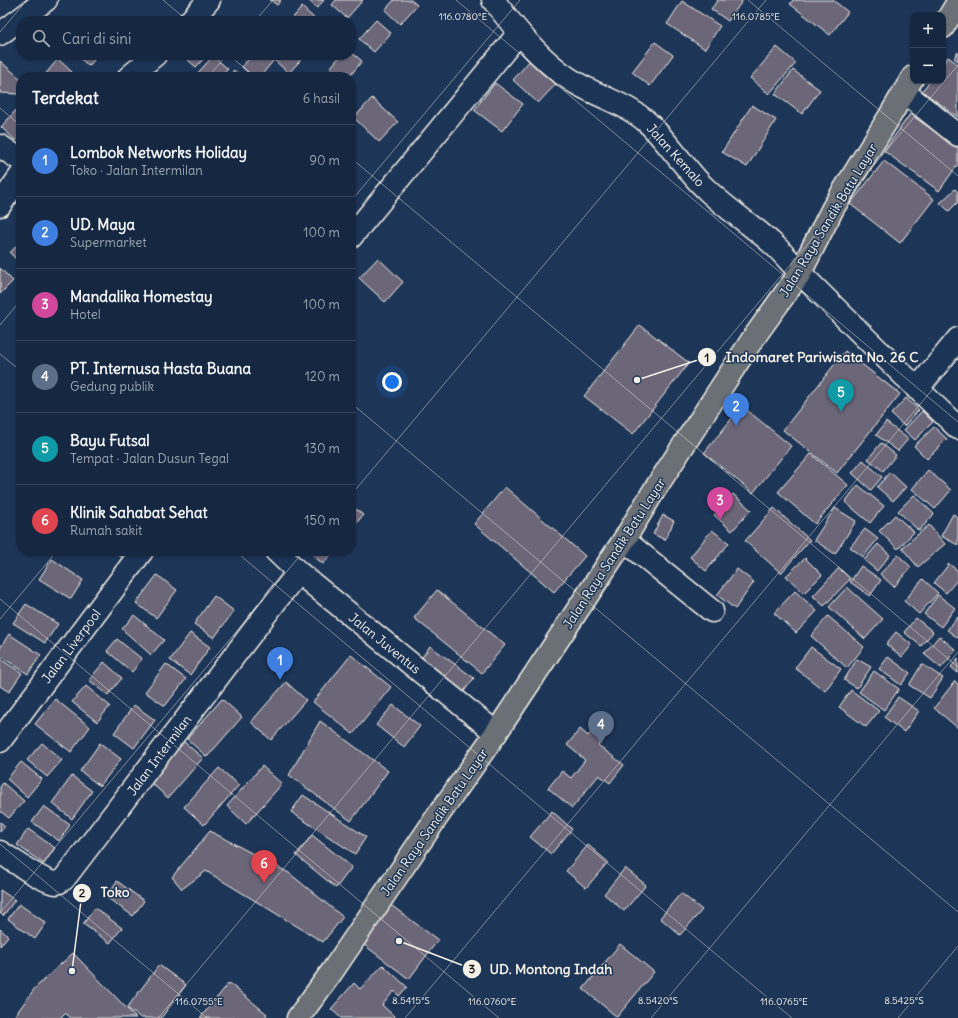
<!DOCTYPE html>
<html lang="id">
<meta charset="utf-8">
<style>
:root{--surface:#162841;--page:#1f3048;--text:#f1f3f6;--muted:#9ea6b1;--line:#35445a;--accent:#ff9aa2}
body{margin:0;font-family:Delius,sans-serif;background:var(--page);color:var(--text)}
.controls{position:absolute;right:12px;top:12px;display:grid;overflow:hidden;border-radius:8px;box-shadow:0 1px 3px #0004}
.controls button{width:36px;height:36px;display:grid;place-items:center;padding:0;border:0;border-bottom:1px solid var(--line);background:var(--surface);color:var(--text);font:20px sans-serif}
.you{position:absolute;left:392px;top:382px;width:14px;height:14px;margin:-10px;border:3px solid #fff;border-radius:50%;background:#1a73e8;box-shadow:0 0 0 6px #1a73e833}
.badge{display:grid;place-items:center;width:26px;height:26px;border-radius:50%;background:var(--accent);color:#fff;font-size:13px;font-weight:700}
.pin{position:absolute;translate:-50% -33px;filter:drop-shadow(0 1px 2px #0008)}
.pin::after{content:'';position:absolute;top:21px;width:14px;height:12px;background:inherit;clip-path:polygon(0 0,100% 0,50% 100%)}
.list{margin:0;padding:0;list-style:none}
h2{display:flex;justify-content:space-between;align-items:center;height:52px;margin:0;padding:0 16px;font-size:17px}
h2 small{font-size:13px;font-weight:400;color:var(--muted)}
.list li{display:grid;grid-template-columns:26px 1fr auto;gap:12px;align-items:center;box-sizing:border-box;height:72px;padding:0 16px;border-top:1px solid var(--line)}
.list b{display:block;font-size:15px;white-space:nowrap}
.list p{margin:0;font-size:13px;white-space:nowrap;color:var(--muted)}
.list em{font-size:13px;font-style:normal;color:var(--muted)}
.icon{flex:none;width:22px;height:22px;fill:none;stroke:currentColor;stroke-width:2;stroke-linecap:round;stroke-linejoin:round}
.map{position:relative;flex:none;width:958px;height:1018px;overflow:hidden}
.search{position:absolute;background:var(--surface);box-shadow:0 1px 3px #0004;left:16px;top:16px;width:340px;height:44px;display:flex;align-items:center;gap:10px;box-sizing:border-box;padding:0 14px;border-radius:16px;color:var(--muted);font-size:15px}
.panel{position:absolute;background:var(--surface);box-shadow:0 1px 3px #0004;left:16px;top:72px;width:340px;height:484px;border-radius:16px}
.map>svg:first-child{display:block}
.building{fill:#6c6679;stroke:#f4f1e8}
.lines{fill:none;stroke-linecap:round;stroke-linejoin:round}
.minor-casing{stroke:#f4f1e8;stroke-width:25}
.major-casing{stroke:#f4f1e8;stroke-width:25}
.minor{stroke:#1d3557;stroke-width:22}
.major{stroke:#6b6f75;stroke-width:22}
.ticks{fill:none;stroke:#f4f1e8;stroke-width:1;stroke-opacity:0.45}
.labels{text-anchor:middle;stroke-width:3;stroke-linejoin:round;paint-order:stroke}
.street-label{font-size:13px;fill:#f4f1e8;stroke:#1d3557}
.ticks-label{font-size:10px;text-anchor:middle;fill:#f4f1e8;stroke:#1d3557;stroke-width:3;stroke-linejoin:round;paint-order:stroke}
.leader{fill:none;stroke:#f4f1e8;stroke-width:1.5}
.callout-dot{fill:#f4f1e8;stroke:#1d3557;stroke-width:1.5}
.mark-label{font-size:12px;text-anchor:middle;font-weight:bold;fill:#111}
.callout-label{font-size:14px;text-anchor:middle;font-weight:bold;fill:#f4f1e8;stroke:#1d3557;stroke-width:3;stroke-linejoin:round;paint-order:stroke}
</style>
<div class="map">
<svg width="958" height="1018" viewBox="0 0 958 1018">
<rect width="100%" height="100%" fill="#1d3557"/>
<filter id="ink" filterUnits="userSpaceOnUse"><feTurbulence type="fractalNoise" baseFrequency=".025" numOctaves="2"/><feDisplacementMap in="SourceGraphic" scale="8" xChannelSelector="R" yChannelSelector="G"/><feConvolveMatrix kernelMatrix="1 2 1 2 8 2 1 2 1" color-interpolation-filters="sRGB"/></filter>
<g filter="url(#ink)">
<path class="building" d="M270,0H281L277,5Z
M308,0H324L317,8Z
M336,0H363L347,18L332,5Z
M394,0H411L417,5L400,24L385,10Z
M718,0H743L728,21L711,9Z
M793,0H833L848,12L830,35L790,4Z
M682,1L720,26L705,49L667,24Z
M302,7L317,21H290Z
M376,20L391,33L374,52L359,39Z
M655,42L673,55L650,86L632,72Z
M777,47L796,63L769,94L750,78Z
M351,52L362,61L349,77H341L330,68L341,55H351Z
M958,52V61L954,58Z
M76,55H98L89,66Z
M182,55H207L196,67Z
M239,55H249L245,60Z
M252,55H266L273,61L260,77H253L242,67Z
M278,55H305L289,73L274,60Z
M213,56L228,69L221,77H199L196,75Z
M948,57L958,64V117L922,91L930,81H943V64Z
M58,59L73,73L69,77H43Z
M531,59L557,83L538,103L513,80Z
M0,61L21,79V91L18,94L0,93Z
M234,70L242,77H228Z
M793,70L820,90L802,114L775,94Z
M495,83L523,104L502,131L474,110Z
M372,98L398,122L379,142L354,118Z
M752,105L776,120L747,167L722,152Z
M18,108L21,112V134L16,141L1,127Z
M910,114L958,148V164L939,191L884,151Z
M884,161L934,199L900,243L850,204Z
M21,185V207L10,196Z
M955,189L958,192V202L949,211L940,203Z
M21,241V264L10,253Z
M378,258L403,282L385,302L359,278Z
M0,268L13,281L0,294Z
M640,325L689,363L633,434L584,396Z
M845,351L900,394L837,473L783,430Z
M906,398L919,410L904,426L891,414Z
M742,406L791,446L753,493L704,453Z
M922,411L933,422L915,440L904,430Z
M886,422L908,439L898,451L876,435Z
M934,427L947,439L927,459L914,446Z
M881,443L896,455L883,471L868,459Z
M811,454L848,485L815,524L778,492Z
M863,460L882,477L871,490L852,473Z
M928,470L951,490L935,509L912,489Z
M890,472L906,487L893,501L877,487Z
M858,485L884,506L870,523L845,502Z
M505,487L585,556L554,592L474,524Z
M733,494L751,510L732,531L714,515Z
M914,495L934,514L919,531L898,511Z
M351,505L363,515L351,530Z
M774,508L810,540L781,573L745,541Z
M835,508L856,521L835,554L814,540Z
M953,514L958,517V545L941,536Z
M663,515L674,521L665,540L653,534Z
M895,515L914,532L898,549L879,531Z
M929,525L945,544L918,567L902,548Z
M865,529L878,539L863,557L850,547Z
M712,530L729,543L706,571L690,557Z
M878,544L890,555L877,571L864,560Z
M111,551H127L123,558Z
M308,551H334L323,564Z
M898,555L911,567L894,587L880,574Z
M805,558L822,575L804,593L786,576Z
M52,559L83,580L71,599L39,579Z
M949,564L958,571V579L946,593L934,583Z
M861,566L881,580L870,596L850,582Z
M839,568L850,579L824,606L813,596Z
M737,569L754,582L735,609L717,595Z
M157,575L177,590L156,618L136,603Z
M923,579L938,593L919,614L904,601Z
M847,587L883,619L865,639L829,607Z
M437,590L505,645L482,673L414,618Z
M795,591L817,611L796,633L774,613Z
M938,595L955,608L941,627L924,614Z
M214,596L234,611L214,638L194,624Z
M26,604L58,624L45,643L13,623Z
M134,615L164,640L151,655L122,629Z
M828,616L864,647L847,668L811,636Z
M958,617V638L947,630Z
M916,618L933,632L921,646L904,632Z
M896,632L912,645L902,657L886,644Z
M190,633L210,647L190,675L170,660Z
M9,634L41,655L28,674L0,656V648Z
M939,636L956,650L941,668L924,654Z
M117,639L142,659L132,672L107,651Z
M430,646L474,678L459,698L416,666Z
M811,647L841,669L825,691L795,668Z
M351,655L391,687L353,734L313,702Z
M888,657L910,673L901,685L879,669Z
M958,658V673L951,667Z
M0,659L22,673L9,692L0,686Z
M857,659L871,667L857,688L844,680Z
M104,662L122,678L108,695L89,680Z
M166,664L186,679L165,706L145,692Z
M922,664L943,678L930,698L909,685Z
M874,671L899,689L884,710L859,692Z
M955,681L958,684V728L934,708Z
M286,682L306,700L271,740L251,722Z
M86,686L110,706L97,722L72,702Z
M851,690L879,711L866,727L839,707Z
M898,697L919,711L904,732L884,717Z
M55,699L90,727L71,752L35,724Z
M222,699L242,717L207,757L187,739Z
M134,705L155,720L134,748L114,733Z
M393,705L420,726L404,747L376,725Z
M320,721L388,771L351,821L289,775Z
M596,726L606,734L598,745L624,765L610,783L599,775L572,808L548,788L562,771L571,778L585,760L567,745L580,729L588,736Z
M183,741L203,758L168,798L148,780Z
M42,743L62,760L47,777L27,760Z
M100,743L121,759L100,786L80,771Z
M21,762L42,779L27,797L7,779Z
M262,766L282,784L246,824L227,806Z
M219,768L239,785L204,825L184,807Z
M72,776L92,791L72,819L52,803Z
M3,783L24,801L9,818L0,811V787Z
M303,795L366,837L355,854L291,812Z
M44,806L70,825L59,841L32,822Z
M552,811L572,829L551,854L530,837Z
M0,822L5,826L0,832Z
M28,829L55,848L44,864L17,845Z
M210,831L289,873L343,917L323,942L206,871L182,889L172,877Z
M312,835L352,867L336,888L296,855Z
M588,845L608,862L586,888L566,871Z
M625,868L646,885L624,911L604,894Z
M117,881L144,901L133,916L106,897Z
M0,890L15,900L3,916L0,913Z
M681,893L702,910L680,935L660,918Z
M388,903L438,940L409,979L359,941Z
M19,904L46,923L35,939L8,919Z
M95,908L122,928L110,943L83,924Z
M0,929L8,936L0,946Z
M620,944L654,972L617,1017L583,989Z
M73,953L136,1018H71L65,1013L60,1018H13L35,988Z
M159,965L186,985L161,1018H141L127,1008Z
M383,965L407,987L399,996L394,991L382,1005L396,1018H341L331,1009L354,983L360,989Z
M229,983L267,1014L264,1018H200Z"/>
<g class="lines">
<defs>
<path id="minor" d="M493,0C515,28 538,58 568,78C594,96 625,102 648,123C661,135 671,149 682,162C690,172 698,182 707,190C728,210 753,226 774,245C786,256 796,269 807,280C857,330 907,379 958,428
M190,21L209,0
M0,34L46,0
M129,77L155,55
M904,92L958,135
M0,146L21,160
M0,205L21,175
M351,237L519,33
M917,389L958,339
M624,540L712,611
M276,551L298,572L496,733
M0,741L142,551
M0,852C11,859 45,883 56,883C59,883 61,880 64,879L298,572"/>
<path id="major" d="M943,27L958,2
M298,1018L331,973L437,817L496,733L624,540L655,489L752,340L800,273L833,208L891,114L913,77"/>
</defs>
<use href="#minor" class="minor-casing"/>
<use href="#major" class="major-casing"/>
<use href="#minor" class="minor"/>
<use href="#major" class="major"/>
</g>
</g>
<path class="ticks" d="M163,0L188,21M456,0L958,422M748,0L958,176M255,21L273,0M0,32L27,0M229,55L255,77M208,77L227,55M0,108L21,126M351,158L958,667M351,201L520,0M0,325L21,300M0,354L21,371M351,403L958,912M351,495L766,0M235,551L792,1018M0,599L499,1018M0,619L57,551M0,844L207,1018M0,913L304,551M158,1018L958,65M405,1018L958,359M651,1018L958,652M898,1018L958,946"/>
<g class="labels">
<g class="street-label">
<text transform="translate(676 155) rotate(48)" y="5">Jalan Kemalo</text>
<text transform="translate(828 220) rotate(-59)" y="5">Jalan Raya Sandik Batu Layar</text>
<text transform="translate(614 553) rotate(-57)" y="5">Jalan Raya Sandik Batu Layar</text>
<text transform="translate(385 643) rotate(39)" y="5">Jalan Juventus</text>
<text transform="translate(71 646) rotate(-53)" y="5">Jalan Liverpool</text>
<text transform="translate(159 755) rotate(-53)" y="5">Jalan Intermilan</text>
<text transform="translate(434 822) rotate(-55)" y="5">Jalan Raya Sandik Batu Layar</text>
</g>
</g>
<g class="ticks-label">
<text x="756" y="20">116.0785°E</text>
<text x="463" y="20">116.0780°E</text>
<text x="411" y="1004">8.5415°S</text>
<text x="658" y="1004">8.5420°S</text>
<text x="904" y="1004">8.5425°S</text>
<text x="199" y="1005">116.0755°E</text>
<text x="492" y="1005">116.0760°E</text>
<text x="784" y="1005">116.0765°E</text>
</g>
<path class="leader" d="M637 380L707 357M72 971L82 893M399 941L472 969"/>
<g class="callout-dot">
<circle cx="637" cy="380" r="4"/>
<circle cx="72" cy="971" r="4"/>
<circle cx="399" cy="941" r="4"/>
<circle cx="707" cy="357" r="10"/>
<circle cx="82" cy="893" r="10"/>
<circle cx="472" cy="969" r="10"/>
</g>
<g class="mark-label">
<text x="707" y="362">1</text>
<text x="82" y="897">2</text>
<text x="472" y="973">3</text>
</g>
<g class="callout-label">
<text x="822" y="362">Indomaret Pariwisata No. 26 C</text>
<text x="115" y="897">Toko</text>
<text x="551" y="974">UD. Montong Indah</text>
</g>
</svg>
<div class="controls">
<button>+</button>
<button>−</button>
</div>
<div class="you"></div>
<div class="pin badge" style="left:280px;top:680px;background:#3f7fe0">1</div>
<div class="pin badge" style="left:736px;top:426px;background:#3f7fe0">2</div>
<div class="pin badge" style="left:720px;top:520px;background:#d1479c">3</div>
<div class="pin badge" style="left:601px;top:744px;background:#5c6f8a">4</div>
<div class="pin badge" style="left:841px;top:412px;background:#0f9aa8">5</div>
<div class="pin badge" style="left:264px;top:883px;background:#e0444e">6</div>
<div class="search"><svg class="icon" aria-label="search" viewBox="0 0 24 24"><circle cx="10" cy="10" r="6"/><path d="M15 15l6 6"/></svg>Cari di sini</div>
<section class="panel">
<h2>Terdekat<small>6 hasil</small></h2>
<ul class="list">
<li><span class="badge" style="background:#3f7fe0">1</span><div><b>Lombok Networks Holiday</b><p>Toko · Jalan Intermilan</p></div><em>90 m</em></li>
<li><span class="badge" style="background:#3f7fe0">2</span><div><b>UD. Maya</b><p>Supermarket</p></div><em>100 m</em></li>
<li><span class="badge" style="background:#d1479c">3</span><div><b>Mandalika Homestay</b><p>Hotel</p></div><em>100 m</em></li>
<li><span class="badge" style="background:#5c6f8a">4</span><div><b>PT. Internusa Hasta Buana</b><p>Gedung publik</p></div><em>120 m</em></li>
<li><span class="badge" style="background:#0f9aa8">5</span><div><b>Bayu Futsal</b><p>Tempat · Jalan Dusun Tegal</p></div><em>130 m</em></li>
<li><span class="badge" style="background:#e0444e">6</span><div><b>Klinik Sahabat Sehat</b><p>Rumah sakit</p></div><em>150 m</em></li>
</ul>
</section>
</div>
